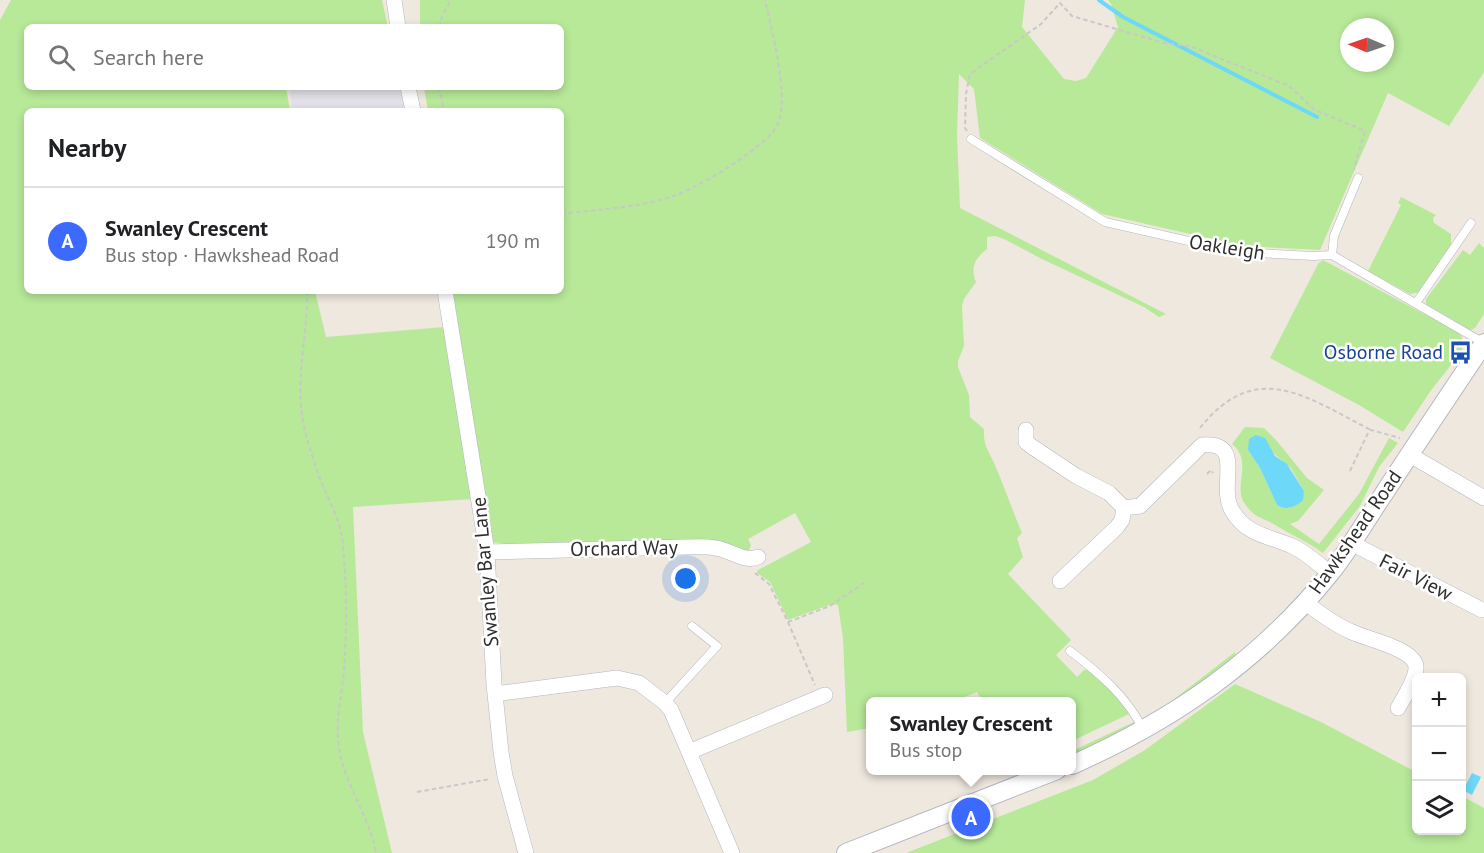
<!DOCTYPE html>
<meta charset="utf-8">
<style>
:root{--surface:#fff;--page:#f6f6f6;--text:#202124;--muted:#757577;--line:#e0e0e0;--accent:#3c69ff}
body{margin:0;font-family:"PT Sans",sans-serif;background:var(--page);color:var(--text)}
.controls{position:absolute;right:18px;bottom:18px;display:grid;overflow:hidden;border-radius:9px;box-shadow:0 3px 9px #0003}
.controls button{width:54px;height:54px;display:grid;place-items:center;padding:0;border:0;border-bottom:2px solid var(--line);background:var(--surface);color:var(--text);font:30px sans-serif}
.compass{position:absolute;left:1340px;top:18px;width:54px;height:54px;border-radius:50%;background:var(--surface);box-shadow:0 3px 9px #0003;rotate:272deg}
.you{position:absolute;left:686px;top:579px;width:21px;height:21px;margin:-15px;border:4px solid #fff;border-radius:50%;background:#1a73e8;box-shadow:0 0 0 9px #1a73e833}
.badge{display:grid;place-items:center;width:39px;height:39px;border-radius:50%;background:var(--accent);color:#fff;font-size:20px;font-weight:700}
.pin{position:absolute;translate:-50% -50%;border:3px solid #fff;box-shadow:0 2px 6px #0006}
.popup{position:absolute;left:866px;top:697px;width:210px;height:78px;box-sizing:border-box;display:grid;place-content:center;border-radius:9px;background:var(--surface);filter:drop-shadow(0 2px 4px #0005);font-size:20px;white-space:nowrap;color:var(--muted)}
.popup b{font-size:22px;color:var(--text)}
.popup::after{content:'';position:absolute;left:50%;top:100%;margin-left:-12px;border:12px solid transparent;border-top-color:var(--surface)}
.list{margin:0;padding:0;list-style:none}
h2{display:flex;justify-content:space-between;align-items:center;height:78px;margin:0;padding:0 24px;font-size:26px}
h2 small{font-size:20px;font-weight:400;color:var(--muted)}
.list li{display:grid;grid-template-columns:39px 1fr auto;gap:18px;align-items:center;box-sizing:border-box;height:108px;padding:0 24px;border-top:2px solid var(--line)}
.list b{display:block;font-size:22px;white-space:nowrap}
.list p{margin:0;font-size:20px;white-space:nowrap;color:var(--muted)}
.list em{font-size:20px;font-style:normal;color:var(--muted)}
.icon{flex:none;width:33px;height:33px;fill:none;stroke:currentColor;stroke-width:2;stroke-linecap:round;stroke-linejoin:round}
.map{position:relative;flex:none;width:1484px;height:853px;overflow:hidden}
.search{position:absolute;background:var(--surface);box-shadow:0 3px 9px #0003;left:24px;top:24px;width:540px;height:66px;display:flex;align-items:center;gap:15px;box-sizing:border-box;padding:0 21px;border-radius:9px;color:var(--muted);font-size:22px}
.panel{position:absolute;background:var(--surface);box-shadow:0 3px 9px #0003;left:24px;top:108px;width:540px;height:186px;border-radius:9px}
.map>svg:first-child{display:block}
.industrial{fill:#e2e0e8}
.green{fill:#b7e999;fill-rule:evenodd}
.water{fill:#6dd8f7}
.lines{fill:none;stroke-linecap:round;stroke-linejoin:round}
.stream{stroke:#6dd8f7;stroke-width:4}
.service-casing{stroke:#b3b6c1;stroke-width:9}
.minor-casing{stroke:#b3b6c1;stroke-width:16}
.tertiary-casing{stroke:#b3b6c1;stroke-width:20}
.path{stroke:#c8c8c8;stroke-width:2;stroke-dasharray:4.5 3;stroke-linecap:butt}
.service{stroke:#fff;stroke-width:8}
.minor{stroke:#fff;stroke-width:15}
.tertiary{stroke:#fff;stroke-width:18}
.labels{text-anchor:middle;stroke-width:5;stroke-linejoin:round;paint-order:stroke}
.street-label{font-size:20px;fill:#2d2d2d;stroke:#fff}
.transit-label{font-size:20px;fill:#164399;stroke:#fff;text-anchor:end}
</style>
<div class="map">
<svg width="1484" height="853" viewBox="0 0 1484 853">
<rect width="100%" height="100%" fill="#efe8df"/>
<path class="industrial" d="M290,87H400L404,111H292Z"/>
<path class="green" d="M11,0H382L388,27H27V87H286L290,111H27V291H315L326,337L444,327L473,499L353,507L363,732L392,853H0V20Z
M420,0H1025L1022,27L1064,79L1076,81L1086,78L1118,27L1111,4L1108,0H1484V72L1449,126L1388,93L1320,250L1243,246L1102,214L980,138L974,89L959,74L957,136L960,208L1166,314L1159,317L1144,307L1042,259L1004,239L995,236L987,237V249C975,258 970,268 976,282L964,299L962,306L964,346L958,361V367L969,395L970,417L984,429C983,449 991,453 997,470C1006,491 1013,512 1022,533L1017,538L1023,557L1008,574L1071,640L1056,655L1077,677L1084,670H1090L1123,704L1129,714L1072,741V702L982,701L977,692L954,701L870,702V728L847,732L843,638L838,605L832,604L788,620L770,582L757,573L758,570L811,542L795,513L748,539L751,545L749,551L745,552L703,540L511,545L493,542L448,291H561V111H428L424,87H561V27H420ZM1349,27H1385V63H1349Z
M1401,197L1436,215L1433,218L1434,223L1451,234V248L1420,292L1410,294L1368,271L1401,205L1398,203Z
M1479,243L1484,248V314L1475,328L1470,330L1426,304V299L1463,250L1470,255Z
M1323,260L1458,332L1462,337V351L1432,389L1403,432L1359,405L1270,358L1318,264Z
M1245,427L1264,428L1276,440L1307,478L1324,490L1298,521L1290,524L1319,544L1359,494L1389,438L1398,443L1379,467L1360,506L1323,553C1308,542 1290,534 1275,525C1263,517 1255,519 1245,504C1232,486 1254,462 1232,444ZM1248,450L1271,451L1291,468L1304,491L1300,502C1293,507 1285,511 1277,505L1260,468Z
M1235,652L1236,658L1178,702L1173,700Z
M1235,684L1321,722L1416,772V830H1462V796L1484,808V853H906L1093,780L1145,750Z
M1134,722V728L1072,757V751Z"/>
<path class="water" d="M1256,435L1265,438L1275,456L1287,464L1304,491L1303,500C1296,507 1285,511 1277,505L1260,468L1248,450L1249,439Z
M1472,773L1481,777L1472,795L1463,790Z"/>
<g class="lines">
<path class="stream" d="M1099,0L1123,17L1317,117"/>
<defs>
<path id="service" d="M971,139L1105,222L1237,252L1313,256L1332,255L1484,343
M1332,255L1334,236L1358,178
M1416,303L1471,223
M1070,651C1098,672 1128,697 1143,730
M665,703L717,646L692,626"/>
<path id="minor" d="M394,0L398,27
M408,87L413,111
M445,291L487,552L494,684L501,752L505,776L526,853
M1026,430V442L1031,446L1076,476L1109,493L1124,508L1140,506L1202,445C1247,441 1216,487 1233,512C1247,535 1269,536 1292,546C1306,552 1318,564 1330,573
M1410,455L1484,498
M1351,543L1482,610
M487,552L685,547C695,547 705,546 715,548C729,549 744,563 758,557
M1060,581L1117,527L1122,520L1124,508
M1305,602C1319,613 1335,625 1352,632C1366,639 1413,648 1416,666C1417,679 1404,697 1398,708
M495,694L617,678L639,683L665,703L671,710L732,853
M689,752L825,695"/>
<path id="tertiary" d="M1072,765C1175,719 1261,660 1332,571C1351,547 1366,520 1383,495C1416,444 1450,394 1484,343
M846,853L1057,770"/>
</defs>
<use href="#service" class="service-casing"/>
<use href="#minor" class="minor-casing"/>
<use href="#tertiary" class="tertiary-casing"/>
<path class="path" d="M439,27L442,16L451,0
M439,87L444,111
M967,131L965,128L966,94L970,74L1041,24L1060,3L1072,16L1164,43L1192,47L1289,86L1315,110L1365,131L1354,169
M561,214C599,209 642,208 679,194C704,183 729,168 750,152C762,142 776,134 780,118C787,88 772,31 765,0
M307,291C308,338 294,379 304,426C308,444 314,462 320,479C329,501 342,523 343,547C347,587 347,629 344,670C342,695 335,721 339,747C344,785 370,816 376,853
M1200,428C1256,357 1308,398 1371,430
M1350,471L1368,433L1371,430L1400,438
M1207,474L1211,470L1213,473
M755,573L769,584L788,622L815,685
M788,622L830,606L864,583
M417,792L490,779"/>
<use href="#service" class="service"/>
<use href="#minor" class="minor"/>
<use href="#tertiary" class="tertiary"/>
</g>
<defs>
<symbol id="bus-bare" viewBox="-9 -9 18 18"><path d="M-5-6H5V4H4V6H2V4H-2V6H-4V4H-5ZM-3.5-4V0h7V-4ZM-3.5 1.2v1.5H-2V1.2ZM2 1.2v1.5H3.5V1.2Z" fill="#1a4fb4" stroke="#fff" stroke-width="2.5" paint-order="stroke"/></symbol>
</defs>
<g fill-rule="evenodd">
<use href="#bus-bare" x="1444" y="336" width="33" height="33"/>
</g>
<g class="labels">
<g class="street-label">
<text transform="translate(1227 247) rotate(9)" y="7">Oakleigh</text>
<text transform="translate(1355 532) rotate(-55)" y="7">Hawkshead Road</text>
<text transform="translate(624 548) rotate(-1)" y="7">Orchard Way</text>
<text transform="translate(485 572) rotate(-95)" y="7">Swanley Bar Lane</text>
<text transform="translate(1416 577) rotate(27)" y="7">Fair View</text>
</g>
<g class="transit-label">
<text x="1443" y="359">Osborne Road</text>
</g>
</g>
</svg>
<div class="controls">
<button>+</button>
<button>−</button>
<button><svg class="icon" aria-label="layers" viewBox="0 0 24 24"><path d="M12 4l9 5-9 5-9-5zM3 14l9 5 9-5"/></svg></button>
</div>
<svg class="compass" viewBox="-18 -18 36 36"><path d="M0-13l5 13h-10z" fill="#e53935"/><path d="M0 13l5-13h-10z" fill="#757577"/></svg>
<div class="you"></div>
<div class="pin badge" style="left:971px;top:817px">A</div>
<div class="popup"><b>Swanley Crescent</b>Bus stop</div>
<div class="search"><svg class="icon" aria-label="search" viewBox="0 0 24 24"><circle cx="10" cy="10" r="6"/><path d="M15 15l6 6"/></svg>Search here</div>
<section class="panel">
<h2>Nearby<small></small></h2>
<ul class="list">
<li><span class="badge">A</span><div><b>Swanley Crescent</b><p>Bus stop · Hawkshead Road</p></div><em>190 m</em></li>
</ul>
</section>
</div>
